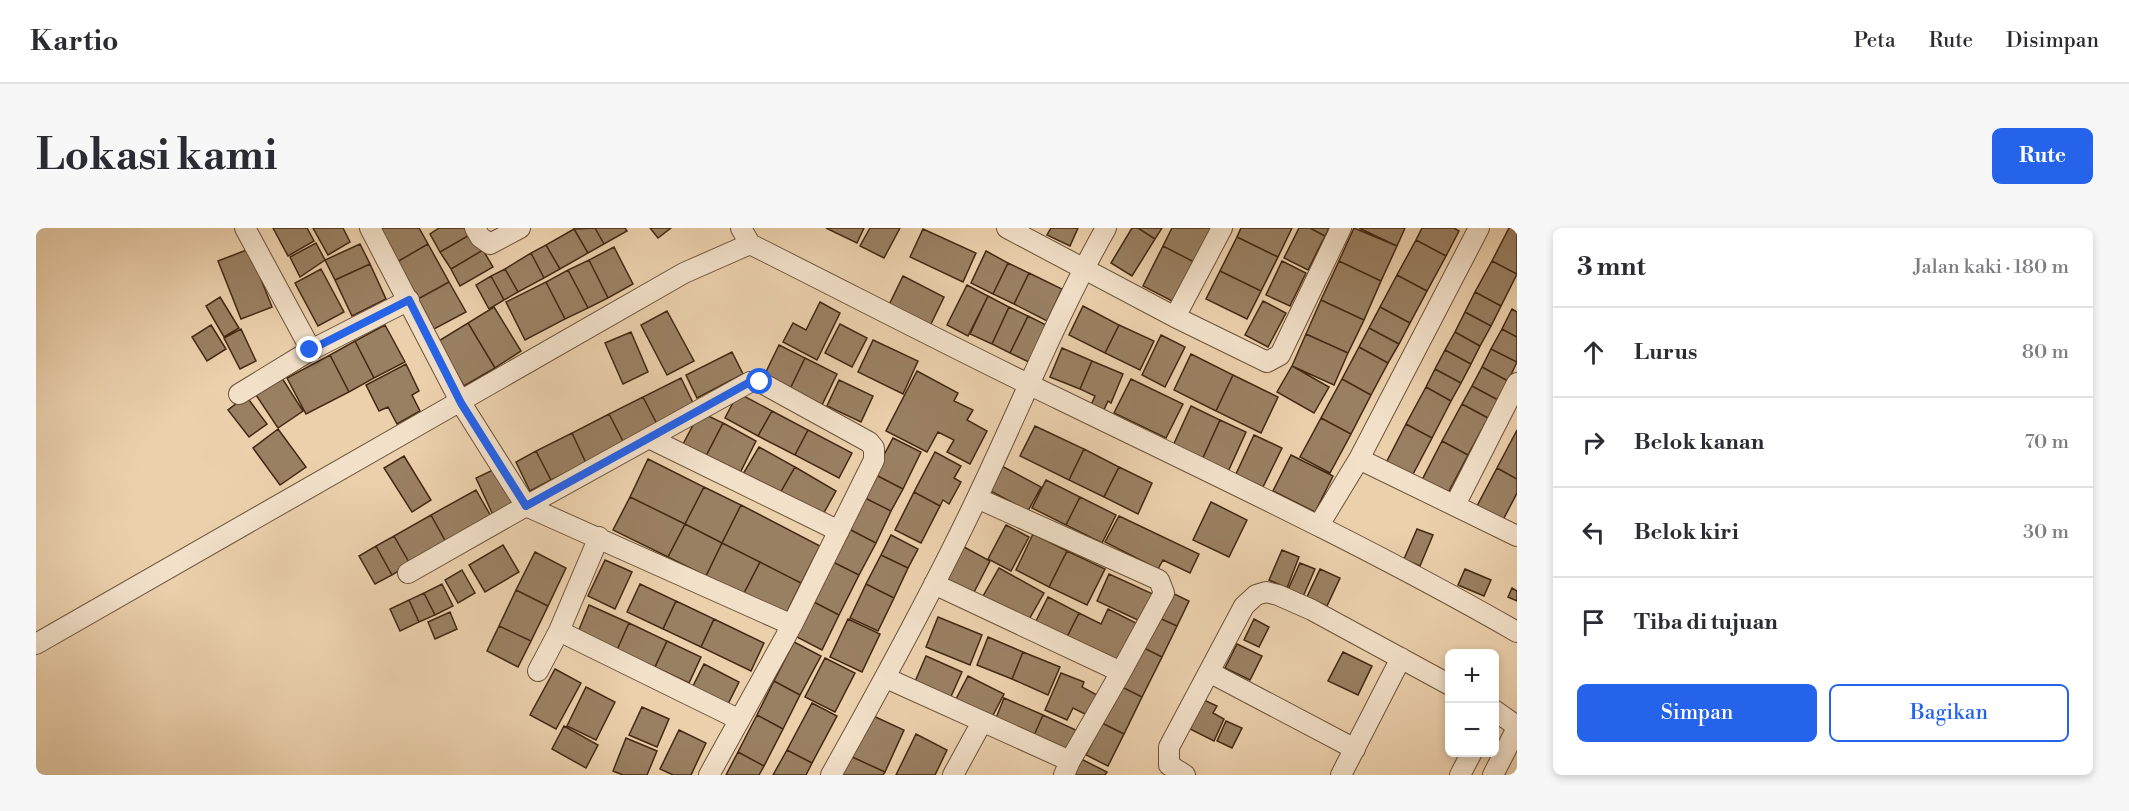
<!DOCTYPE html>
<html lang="id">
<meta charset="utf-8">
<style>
:root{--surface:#fff;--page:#f7f7f7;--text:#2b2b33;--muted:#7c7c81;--line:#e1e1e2;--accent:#2563eb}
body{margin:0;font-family:"Libre Bodoni",serif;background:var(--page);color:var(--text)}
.controls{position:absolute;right:18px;bottom:18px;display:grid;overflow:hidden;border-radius:9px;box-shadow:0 3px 9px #0003}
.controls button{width:54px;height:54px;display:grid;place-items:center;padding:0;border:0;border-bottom:2px solid var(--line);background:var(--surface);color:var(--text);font:30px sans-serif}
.stop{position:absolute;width:18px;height:18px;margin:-14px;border:4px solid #2563eb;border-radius:50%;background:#fff}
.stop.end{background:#2563eb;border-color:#fff;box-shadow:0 2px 6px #0008}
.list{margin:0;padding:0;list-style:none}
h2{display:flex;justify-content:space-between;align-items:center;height:78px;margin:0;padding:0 24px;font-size:26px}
h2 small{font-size:20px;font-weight:400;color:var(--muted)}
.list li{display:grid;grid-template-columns:39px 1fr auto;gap:18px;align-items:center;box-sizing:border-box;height:90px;padding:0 24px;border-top:2px solid var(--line)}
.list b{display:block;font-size:22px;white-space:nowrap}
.list em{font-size:20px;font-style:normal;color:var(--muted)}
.actions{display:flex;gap:12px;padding:18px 24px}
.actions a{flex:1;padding:14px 0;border:2px solid var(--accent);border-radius:9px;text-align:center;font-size:21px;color:var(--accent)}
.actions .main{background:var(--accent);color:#fff}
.icon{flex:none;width:33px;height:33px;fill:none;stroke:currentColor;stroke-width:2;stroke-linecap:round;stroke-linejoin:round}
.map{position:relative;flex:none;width:1481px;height:547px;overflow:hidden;border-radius:9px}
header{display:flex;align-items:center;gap:36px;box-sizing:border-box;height:84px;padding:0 30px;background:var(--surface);border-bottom:2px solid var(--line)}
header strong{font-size:28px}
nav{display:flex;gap:33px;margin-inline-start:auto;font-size:21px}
.intro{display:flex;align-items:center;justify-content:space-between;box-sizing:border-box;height:144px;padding:0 36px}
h1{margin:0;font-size:42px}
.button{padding:15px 27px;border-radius:9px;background:var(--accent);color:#fff;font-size:21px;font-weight:700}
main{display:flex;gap:36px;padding:0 36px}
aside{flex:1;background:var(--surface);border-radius:9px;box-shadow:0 3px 9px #0003}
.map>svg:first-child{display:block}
.building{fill:#9a8063;stroke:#432913;stroke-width:1.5}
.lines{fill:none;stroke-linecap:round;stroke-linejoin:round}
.street-casing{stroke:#6d5339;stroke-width:22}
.street{stroke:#f2e0c9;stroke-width:20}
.route{stroke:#2563eb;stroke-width:8}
</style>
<header>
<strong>Kartio</strong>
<nav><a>Peta</a><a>Rute</a><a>Disimpan</a></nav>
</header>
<div class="intro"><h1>Lokasi kami</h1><a class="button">Rute</a></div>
<main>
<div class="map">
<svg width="1481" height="547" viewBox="0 0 1481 547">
<rect width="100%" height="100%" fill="#ebd0ac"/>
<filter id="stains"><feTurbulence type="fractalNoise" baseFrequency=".00333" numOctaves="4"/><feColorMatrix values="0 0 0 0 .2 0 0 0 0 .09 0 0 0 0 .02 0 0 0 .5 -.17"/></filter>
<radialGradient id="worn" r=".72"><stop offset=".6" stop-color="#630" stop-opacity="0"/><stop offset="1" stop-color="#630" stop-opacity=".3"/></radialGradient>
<path class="building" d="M237,0H271L278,13L252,28Z
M277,0H307L314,14L292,27Z
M344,0H383L392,16L361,34Z
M403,0H434L437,5L404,24L394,6Z
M559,0H589L591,3L568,16Z
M559,0L568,16L552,25L538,1Z
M614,0H635L622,10Z
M790,0H828L821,15Z
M834,0H864L848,30L824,18Z
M1015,0H1042L1034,18L1011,7Z
M1096,0H1102L1119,11L1096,48L1075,35Z
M1102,0H1126L1119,11Z
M1136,0H1175L1158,34L1127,18Z
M1205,0H1256L1242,29L1201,9Z
M1263,0H1274L1289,8L1272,42L1248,30Z
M1274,0H1293L1289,8Z
M1318,0L1361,18L1345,53L1303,33Z
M1323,0H1369L1361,18Z
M1386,0H1418L1423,3L1410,28L1380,12Z
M1473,0L1481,1V46L1456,33Z
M538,1L552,25L524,41L510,17Z
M887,1L940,25L927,54L874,29Z
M437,5L447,22L415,41L404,24Z
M1201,9L1242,29L1225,63L1184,43Z
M1380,12L1410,28L1391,63L1361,47Z
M280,15L289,32L264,49L254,29Z
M324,16L334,36L299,52L289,32Z
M392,16L413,54L382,71L361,34Z
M510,17L524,41L508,50L495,25Z
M1127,18L1158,34L1138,74L1107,58Z
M578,19L597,56L572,70L553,32Z
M213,21L236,79L205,91L182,33Z
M447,22L457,39L424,58L415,41Z
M950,23L972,35L957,66L935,55Z
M495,25L508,50L482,64L469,41Z
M553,32L572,70L552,80L532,42Z
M1246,33L1270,45L1254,78L1230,67Z
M1303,33L1345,53L1328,92L1285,72Z
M1456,33L1481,46L1465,78L1439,64Z
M972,35L993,45L978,76L957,66Z
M334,36L350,71L316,88L299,52Z
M285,41L308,84L282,98L259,55Z
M469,41L482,64L468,72L455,48Z
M532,42L552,80L529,91L510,54Z
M1184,43L1225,63L1211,91L1170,71Z
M993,45L1026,61L1011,93L978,76Z
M1361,47L1391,63L1374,95L1344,79Z
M455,48L468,72L453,81L440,57Z
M867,48L908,69L894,98L853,77Z
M413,54L430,84L398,101L382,71Z
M510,54L529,91L489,112L470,74Z
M931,57L952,68L932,108L911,97Z
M1439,64L1465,78L1455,98L1429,84Z
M952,68L973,79L956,116L934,106Z
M184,69L203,100L188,109L170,78Z
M1285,72L1328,92L1312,125L1270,106Z
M1227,73L1250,85L1232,119L1209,107Z
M784,74L804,85L781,132L747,114L757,95L770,102Z
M1047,78L1083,97L1069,125L1033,107Z
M458,79L485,123L459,140L432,95Z
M973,79L992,88L974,125L956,116Z
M1344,79L1374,95L1363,116L1333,100Z
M1476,81L1481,84V109L1466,101Z
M631,83L658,133L631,147L605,97Z
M1429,84L1455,98L1444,118L1419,104Z
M992,88L1012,98L995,135L974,125Z
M432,95L459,140L428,158L401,114Z
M804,96L831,110L816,139L789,125Z
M175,97L190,121L171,133L156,109Z
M349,97L369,134L338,150L319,113Z
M1083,97L1118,113L1104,142L1069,125Z
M1333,100L1363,116L1352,135L1323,119Z
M205,101L220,133L204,141L188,110Z
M1466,101L1481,109V134L1455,121Z
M595,104L612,144L587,156L569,115Z
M1419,104L1444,118L1435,136L1409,122Z
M1270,106L1312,125L1298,157L1256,138Z
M1125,107L1149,119L1129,159L1106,147Z
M837,112L882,133L867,166L822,144Z
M319,113L338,150L313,164L294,127Z
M743,117L769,130L754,161L728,148Z
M1323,119L1352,135L1335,167L1306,151Z
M1026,120L1056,133L1044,161L1014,149Z
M1455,121L1481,134L1472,153L1446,139Z
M1409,122L1435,136L1425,155L1399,141Z
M696,124L707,146L661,170L650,147Z
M1155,126L1197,147L1180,183L1138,162Z
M294,127L313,164L270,186L251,150Z
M769,130L801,146L786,177L754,161Z
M1056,133L1087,146L1075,175L1072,173L1067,184L1054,179L1059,168L1044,161Z
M370,136L383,163L376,167L384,183L361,196L352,179L343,183L330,157Z
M1256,138L1293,159L1278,185L1241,164Z
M1446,139L1472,153L1462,172L1436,158Z
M1399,141L1425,155L1415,173L1390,159Z
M881,143L922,165L918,173L937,182L931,192L951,203L934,236L911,224L918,212L902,204L891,224L850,203Z
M244,147L267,183L242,200L218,164Z
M1197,147L1242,169L1225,205L1180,183Z
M645,150L659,179L622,198L607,169Z
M1095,151L1147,176L1130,210L1078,185Z
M1306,151L1335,167L1315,206L1285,190Z
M803,152L837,168L825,194L791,178Z
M1436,158L1462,172L1452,190L1426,176Z
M1390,159L1415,173L1396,210L1370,196Z
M702,165L736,183L722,208L689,190Z
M210,168L231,196L213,209L192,182Z
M607,169L622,198L588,215L573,186Z
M1426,176L1452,190L1432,227L1406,213Z
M1155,178L1184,192L1165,234L1136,220Z
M736,183L772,202L759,227L722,208Z
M664,184L687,195L669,230L646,218Z
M573,186L588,215L550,235L536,205Z
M1285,190L1315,206L1294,245L1264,229Z
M1184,192L1210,204L1191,246L1165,234Z
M687,195L720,213L703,247L669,230Z
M1370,196L1396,210L1376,248L1350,235Z
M999,198L1048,221L1033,252L984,228Z
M242,201L270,239L244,257L217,220Z
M772,202L816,225L803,250L759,227Z
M1481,202V251L1461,240Z
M536,205L550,235L515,252L500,223Z
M1218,207L1246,220L1227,259L1200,246Z
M857,210L885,224L867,261L838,246Z
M1406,213L1432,227L1412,265L1386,252Z
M723,219L759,239L743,267L707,246Z
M1048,221L1083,239L1068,269L1033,252Z
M500,223L515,252L494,263L480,234Z
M899,224L925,238L918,250L925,254L913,276L907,272L904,278L878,264Z
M1255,227L1297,248L1279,284L1237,263Z
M368,228L395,272L376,284L348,240Z
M612,231L668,259L649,296L594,269Z
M962,236L1005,259L992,283L949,260Z
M759,239L800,263L785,290L743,267Z
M1083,239L1116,255L1102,286L1068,269Z
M461,240L478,277L457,287L440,250Z
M1461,240L1481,251V265L1467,292L1441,278Z
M838,246L867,261L855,283L827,269Z
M1010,252L1044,269L1030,297L996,280Z
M668,259L705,277L686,315L649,296Z
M440,262L456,290L411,316L395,287Z
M878,264L904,278L885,315L859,302Z
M594,269L649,296L632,329L577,302Z
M827,269L855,283L840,315L811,300Z
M1044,269L1080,287L1066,315L1030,297Z
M1175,274L1211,292L1193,329L1157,312Z
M705,277L784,318L765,355L686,315Z
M395,287L411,316L374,336L358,308Z
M1083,288L1163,326L1154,345L1127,332L1122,341L1069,314Z
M649,296L686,315L670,348L632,329Z
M970,297L993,309L975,343L952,331Z
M811,300L840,315L823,347L795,333Z
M1381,301L1397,307L1384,338L1368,331Z
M997,306L1031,323L1013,359L980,342Z
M855,307L882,321L872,340L845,327Z
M358,308L374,336L356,347L340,318Z
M686,315L724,334L707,367L670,348Z
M467,317L483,344L449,364L433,337Z
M340,318L356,347L339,356L323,328Z
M928,319L954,333L935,370L909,357Z
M1246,322L1263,329L1251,360L1233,352Z
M1031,323L1069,341L1051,377L1013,359Z
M499,324L530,340L512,378L480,362Z
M845,327L872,340L858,370L830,356Z
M569,332L596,344L579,381L552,368Z
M795,333L823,347L803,387L774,372Z
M724,334L765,355L749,388L707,367Z
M1264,335L1279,341L1266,371L1251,364Z
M963,340L1008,365L991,395L946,370Z
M1284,341L1304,350L1291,378L1271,369Z
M1429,341L1455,352L1448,368L1422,357Z
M426,342L439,365L422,375L409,352Z
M1073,346L1119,367L1106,394L1061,373Z
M406,356L417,378L399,387L388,365Z
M604,356L640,373L627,401L591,384Z
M830,356L858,370L842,403L814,390Z
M1476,360L1481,363V373L1472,369Z
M480,362L512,378L495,413L463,398Z
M1132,363L1153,373L1141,398L1119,388Z
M388,365L399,387L383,394L373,372Z
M1012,369L1043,385L1029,413L998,397Z
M373,372L383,394L364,403L354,381Z
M774,372L803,387L786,422L757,407Z
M640,373L678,391L665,419L627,401Z
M553,377L593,395L581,422L542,404Z
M1072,381L1102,396L1079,438L1029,413L1043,385L1065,396Z
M414,384L421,401L399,411L392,394Z
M1119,388L1141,398L1126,429L1104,418Z
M902,389L946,407L934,437L890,419Z
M678,391L728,415L715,443L665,419Z
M812,391L844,406L826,444L794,429Z
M1218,391L1233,399L1223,419L1208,412Z
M593,395L631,413L619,439L581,422Z
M463,398L495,413L482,439L451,423Z
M952,409L987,424L976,451L941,437Z
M631,413L665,429L653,455L619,439Z
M758,414L785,428L764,467L738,453Z
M1201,416L1226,428L1214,452L1189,440Z
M1104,418L1126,429L1106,469L1084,458Z
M987,424L1024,439L1012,467L976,451Z
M1307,424L1336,438L1322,467L1292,453Z
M890,428L926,444L913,473L878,456Z
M789,430L819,445L799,484L769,469Z
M668,436L703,454L691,478L656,460Z
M519,441L545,455L520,501L494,487Z
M1025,445L1048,454L1046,459L1061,467L1051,487L1037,480L1031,492L1009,482Z
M932,448L968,466L954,493L918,475Z
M738,453L764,467L747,501L721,487Z
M1084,458L1106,469L1088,506L1066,495Z
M550,459L579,474L560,512L531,498Z
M968,470L1007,487L996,512L958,495Z
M1168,472L1181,478L1177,485L1188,491L1178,513L1154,501Z
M776,475L801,488L776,535L751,522Z
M606,479L633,491L621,519L593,507Z
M833,486L868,502L849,544L814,528Z
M721,487L747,501L728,538L702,524Z
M1007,487L1042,503L1031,527L996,512Z
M1190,493L1206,500L1196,520L1181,513Z
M1066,495L1088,506L1072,538L1050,527Z
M528,498L562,517L550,540L516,521Z
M643,502L670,515L655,547H637L624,541Z
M880,506L911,522L899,547H860Z
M590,510L621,523L611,547H587L577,543Z
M751,522L776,535L770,547H737Z
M702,524L728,538L723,547H690Z
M814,528L849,544L847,547H805Z
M1043,530L1071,544L1069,547H1035Z"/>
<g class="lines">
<defs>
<path id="street" d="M209,0L275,122
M334,0L425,175L490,278L372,345
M439,0L444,9L454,16L484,0
M705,0L714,16C818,68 921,122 1025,172C1179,247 1333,319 1481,404
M971,0L1139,89L1231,134L1244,127L1305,0
M1139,89L1186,0
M203,166L275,122L373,72
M613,210L803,303
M1323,231L1481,308
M941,270L1123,352L1128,365L1085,444
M1419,277L1481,155
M1283,297L1323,231L1443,0
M898,356L1085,444L1034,533
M523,403L702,491
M0,416L648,45L714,16
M502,443L523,403L563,309
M1173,444L1319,521
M850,450L1034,533L1028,547
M673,547L756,397L838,232V220L833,214L724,154H714L490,278L756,397
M795,547C846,456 896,365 941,270C984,180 1021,87 1070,0
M917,547L946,494
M1149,547L1133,537V519L1208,378L1220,367L1230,364L1242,367L1276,382L1414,457
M1305,547L1365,430
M1424,547L1436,524
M1457,547L1480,502L1478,496L1458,482"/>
</defs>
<use href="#street" class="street-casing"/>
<use href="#street" class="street"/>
</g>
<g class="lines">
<path class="route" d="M274,122L373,72L425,175L490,278L714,154H724"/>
</g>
<rect width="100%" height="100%" filter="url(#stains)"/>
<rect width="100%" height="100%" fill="url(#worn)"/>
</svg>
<div class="controls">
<button>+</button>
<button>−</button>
</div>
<div class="stop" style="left:724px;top:154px"></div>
<div class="stop end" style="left:274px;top:122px"></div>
</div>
<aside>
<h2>3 mnt<small>Jalan kaki · 180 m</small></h2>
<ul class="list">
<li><svg class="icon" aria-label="ahead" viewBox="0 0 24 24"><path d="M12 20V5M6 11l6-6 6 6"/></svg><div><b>Lurus</b></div><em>80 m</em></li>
<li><svg class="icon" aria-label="right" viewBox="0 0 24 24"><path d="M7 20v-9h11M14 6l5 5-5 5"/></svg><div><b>Belok kanan</b></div><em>70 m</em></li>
<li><svg class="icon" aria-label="left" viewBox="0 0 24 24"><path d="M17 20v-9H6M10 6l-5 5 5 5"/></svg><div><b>Belok kiri</b></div><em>30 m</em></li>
<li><svg class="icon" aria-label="arrive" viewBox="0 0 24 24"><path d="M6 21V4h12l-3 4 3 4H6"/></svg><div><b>Tiba di tujuan</b></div></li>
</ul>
<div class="actions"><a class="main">Simpan</a><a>Bagikan</a></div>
</aside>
</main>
